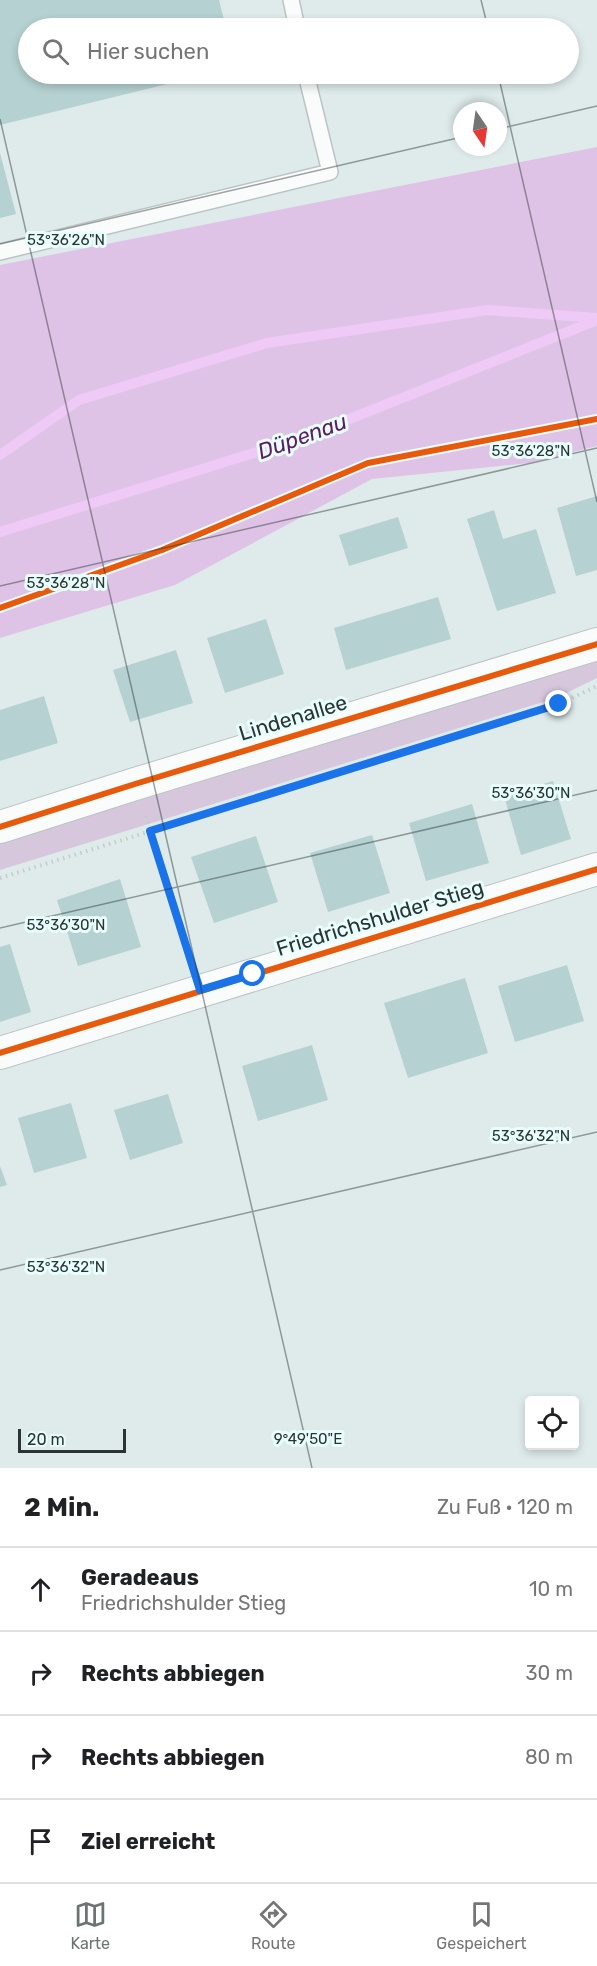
<!DOCTYPE html>
<html lang="de">
<meta charset="utf-8">
<style>
:root{--surface:#fff;--page:#f2f2f2;--text:#202124;--muted:#757577;--line:#e0e0e0;--accent:#6a7473}
body{margin:0;font-family:Rubik,sans-serif;background:var(--page);color:var(--text)}
.controls{position:absolute;right:18px;bottom:18px;display:grid;overflow:hidden;border-radius:6px;box-shadow:0 3px 9px #0003}
.controls button{width:54px;height:54px;display:grid;place-items:center;padding:0;border:0;border-bottom:2px solid var(--line);background:var(--surface);color:var(--text);font:30px sans-serif}
.compass{position:absolute;left:453px;top:102px;width:54px;height:54px;border-radius:50%;background:var(--surface);box-shadow:0 3px 9px #0003;rotate:167deg}
.scale{position:absolute;left:18px;bottom:15px;width:108px;box-sizing:border-box;padding-left:6px;border:3px solid #2b3433;border-top:0;font-size:16px;line-height:21px;white-space:nowrap;color:#2b3433;-webkit-text-stroke:4px #e8fefd;paint-order:stroke}
.stop{position:absolute;width:18px;height:18px;margin:-14px;border:4px solid #1a73e8;border-radius:50%;background:#fff}
.stop.end{background:#1a73e8;border-color:#fff;box-shadow:0 2px 6px #0008}
.list{margin:0;padding:0;list-style:none}
h2{display:flex;justify-content:space-between;align-items:center;height:78px;margin:0;padding:0 24px;font-size:26px}
h2 small{font-size:20px;font-weight:400;color:var(--muted)}
.list li{display:grid;grid-template-columns:39px 1fr auto;gap:18px;align-items:center;box-sizing:border-box;height:84px;padding:0 24px;border-top:2px solid var(--line)}
.list b{display:block;font-size:22px;white-space:nowrap}
.list p{margin:0;font-size:20px;white-space:nowrap;color:var(--muted)}
.list em{font-size:20px;font-style:normal;color:var(--muted)}
.icon{flex:none;width:33px;height:33px;fill:none;stroke:currentColor;stroke-width:2;stroke-linecap:round;stroke-linejoin:round}
.map{position:relative;flex:none;width:597px;height:1468px;overflow:hidden}
.search{position:absolute;background:var(--surface);box-shadow:0 3px 9px #0003;left:18px;right:18px;top:18px;height:66px;display:flex;align-items:center;gap:15px;box-sizing:border-box;padding:0 21px;border-radius:33px;color:var(--muted);font-size:22px}
.sheet{height:414px;background:var(--surface)}
nav{display:flex;justify-content:space-around;align-items:center;box-sizing:border-box;height:84px;border-top:2px solid var(--line);background:var(--surface);font-size:16px;color:var(--muted)}
nav a{display:grid;justify-items:center;gap:3px}
nav .on{color:var(--accent)}
.map>svg:first-child{display:block}
.green{fill:#d6c7dd}
.forest{fill:#dec3e6}
.lines{fill:none;stroke-linecap:round;stroke-linejoin:round}
.stream{stroke:#f0caf6;stroke-width:10}
.building{fill:#b5d1d1}
.service-casing{stroke:#bbc4c4;stroke-width:18}
.minor-casing{stroke:#bbc4c4;stroke-width:34}
.path{stroke:#c5caca;stroke-width:4;stroke-dasharray:1.5 4.5;stroke-linecap:butt}
.service{stroke:#fafcfc;stroke-width:15}
.minor{stroke:#fafcfc;stroke-width:32}
.cycleway-casing{stroke:#e8fefd;stroke-width:10}
.cycleway{stroke:#e8590c;stroke-width:6}
.route{stroke:#1a73e8;stroke-width:8}
.ticks{fill:none;stroke:#2b3433;stroke-width:1.5;stroke-opacity:0.45}
.labels{text-anchor:middle;stroke-width:6;stroke-linejoin:round;paint-order:stroke}
.street-label{font-size:21px;fill:#2b3433;stroke:#e8fefd}
.water-label{font-size:22px;font-style:italic;fill:#5e1a64;stroke:#e8fefd}
.ticks-label{font-size:15px;text-anchor:middle;fill:#2b3433;stroke:#e8fefd;stroke-width:6;stroke-linejoin:round;paint-order:stroke}
</style>
<div class="map">
<svg width="597" height="1468" viewBox="0 0 597 1468">
<rect width="100%" height="100%" fill="#dfebeb"/>
<path class="green" d="M597,660V678L556,698L0,870V843Z"/>
<path class="forest" d="M597,147V446L530,463L372,479L175,585L0,638V265Z"/>
<g class="lines">
<path class="stream" d="M0,455L79,400L267,343L488,310L597,318
M0,532L302,438L597,320"/>
</g>
<path class="building" d="M0,0H219L226,28H28V74H208L0,125Z
M0,153L16,214L0,218Z
M597,496V570L576,576L557,508Z
M494,510L503,539L536,529L556,593L497,611L467,519Z
M398,517L408,548L349,566L339,535Z
M438,597L451,639L346,670L334,628Z
M266,619L284,674L225,693L207,638Z
M176,650L193,703L130,722L113,670Z
M44,696L58,743L0,761V710Z
M553,781L571,839L521,855L504,796Z
M472,804L489,863L426,881L409,823Z
M372,835L390,893L328,912L310,853Z
M256,836L278,902L214,923L191,857Z
M120,879L141,947L78,966L57,900Z
M10,944L31,1012L0,1022V947Z
M567,965L584,1021L515,1042L498,986Z
M465,978L488,1053L408,1078L384,1003Z
M312,1045L328,1100L258,1121L242,1066Z
M168,1094L183,1143L130,1160L114,1110Z
M71,1103L87,1158L34,1173L18,1118Z
M0,1166L7,1185L0,1187Z"/>
<g class="lines">
<defs>
<path id="service" d="M291,0L297,28
M0,252L330,172L306,74"/>
<path id="minor" d="M0,827L135,784L597,644
M0,1053L597,869"/>
</defs>
<use href="#service" class="service-casing"/>
<use href="#minor" class="minor-casing"/>
<path class="path" d="M0,608L162,550L368,463L597,419
M146,816L190,958
M0,878L559,704L597,686"/>
<use href="#service" class="service"/>
<use href="#minor" class="minor"/>
<defs>
<path id="cycleway" d="M0,608L162,550L368,463L597,419
M0,827L135,784L597,644
M0,1053L597,869"/>
</defs>
<use href="#cycleway" class="cycleway-casing"/>
<use href="#cycleway" class="cycleway"/>
</g>
<g class="lines">
<path class="route" d="M253,974L200,990L150,831L559,704"/>
</g>
<path class="ticks" d="M481,0L488,28M498,74L597,502M0,119L312,1468M498,129L597,106M0,244L462,137M0,586L597,448M0,928L597,790M0,1270L597,1132"/>
<g class="labels">
<g class="street-label">
<text transform="translate(293 718) rotate(-17)" y="7">Lindenallee</text>
<text transform="translate(380 918) rotate(-17)" y="7">Friedrichshulder Stieg</text>
</g>
<g class="water-label">
<text transform="translate(302 436) rotate(-20)" y="8">Düpenau</text>
</g>
</g>
<g class="ticks-label">
<text x="66" y="245">53°36'26"N</text>
<text x="531" y="456">53°36'28"N</text>
<text x="66" y="588">53°36'28"N</text>
<text x="531" y="798">53°36'30"N</text>
<text x="66" y="930">53°36'30"N</text>
<text x="531" y="1141">53°36'32"N</text>
<text x="66" y="1272">53°36'32"N</text>
<text x="308" y="1444">9°49'50"E</text>
</g>
</svg>
<div class="controls">
<button><svg class="icon" aria-label="locate" viewBox="0 0 24 24"><circle cx="12" cy="12" r="6"/><path d="M12 2v4M12 18v4M2 12h4M18 12h4"/></svg></button>
</div>
<svg class="compass" viewBox="-18 -18 36 36"><path d="M0-13l5 13h-10z" fill="#e53935"/><path d="M0 13l5-13h-10z" fill="#757577"/></svg>
<div class="scale">20 m</div>
<div class="stop" style="left:253px;top:974px"></div>
<div class="stop end" style="left:559px;top:704px"></div>
<div class="search"><svg class="icon" aria-label="search" viewBox="0 0 24 24"><circle cx="10" cy="10" r="6"/><path d="M15 15l6 6"/></svg>Hier suchen</div>
</div>
<section class="sheet">
<h2>2 Min.<small>Zu Fuß · 120 m</small></h2>
<ul class="list">
<li><svg class="icon" aria-label="ahead" viewBox="0 0 24 24"><path d="M12 20V5M6 11l6-6 6 6"/></svg><div><b>Geradeaus</b><p>Friedrichshulder Stieg</p></div><em>10 m</em></li>
<li><svg class="icon" aria-label="right" viewBox="0 0 24 24"><path d="M7 20v-9h11M14 6l5 5-5 5"/></svg><div><b>Rechts abbiegen</b></div><em>30 m</em></li>
<li><svg class="icon" aria-label="right" viewBox="0 0 24 24"><path d="M7 20v-9h11M14 6l5 5-5 5"/></svg><div><b>Rechts abbiegen</b></div><em>80 m</em></li>
<li><svg class="icon" aria-label="arrive" viewBox="0 0 24 24"><path d="M6 21V4h12l-3 4 3 4H6"/></svg><div><b>Ziel erreicht</b></div></li>
</ul>
</section>
<nav>
<a class="on"><svg class="icon" aria-label="map" viewBox="0 0 24 24"><path d="M3 6l6-2 6 2 6-2v14l-6 2-6-2-6 2zM9 4v14M15 6v14"/></svg>Karte</a>
<a><svg class="icon" aria-label="directions" viewBox="0 0 24 24"><path d="M12 3l9 9-9 9-9-9zM9 14v-3h6M13 9l2 2-2 2"/></svg>Route</a>
<a><svg class="icon" aria-label="saved" viewBox="0 0 24 24"><path d="M7 4h10v16l-5-4-5 4z"/></svg>Gespeichert</a>
</nav>
